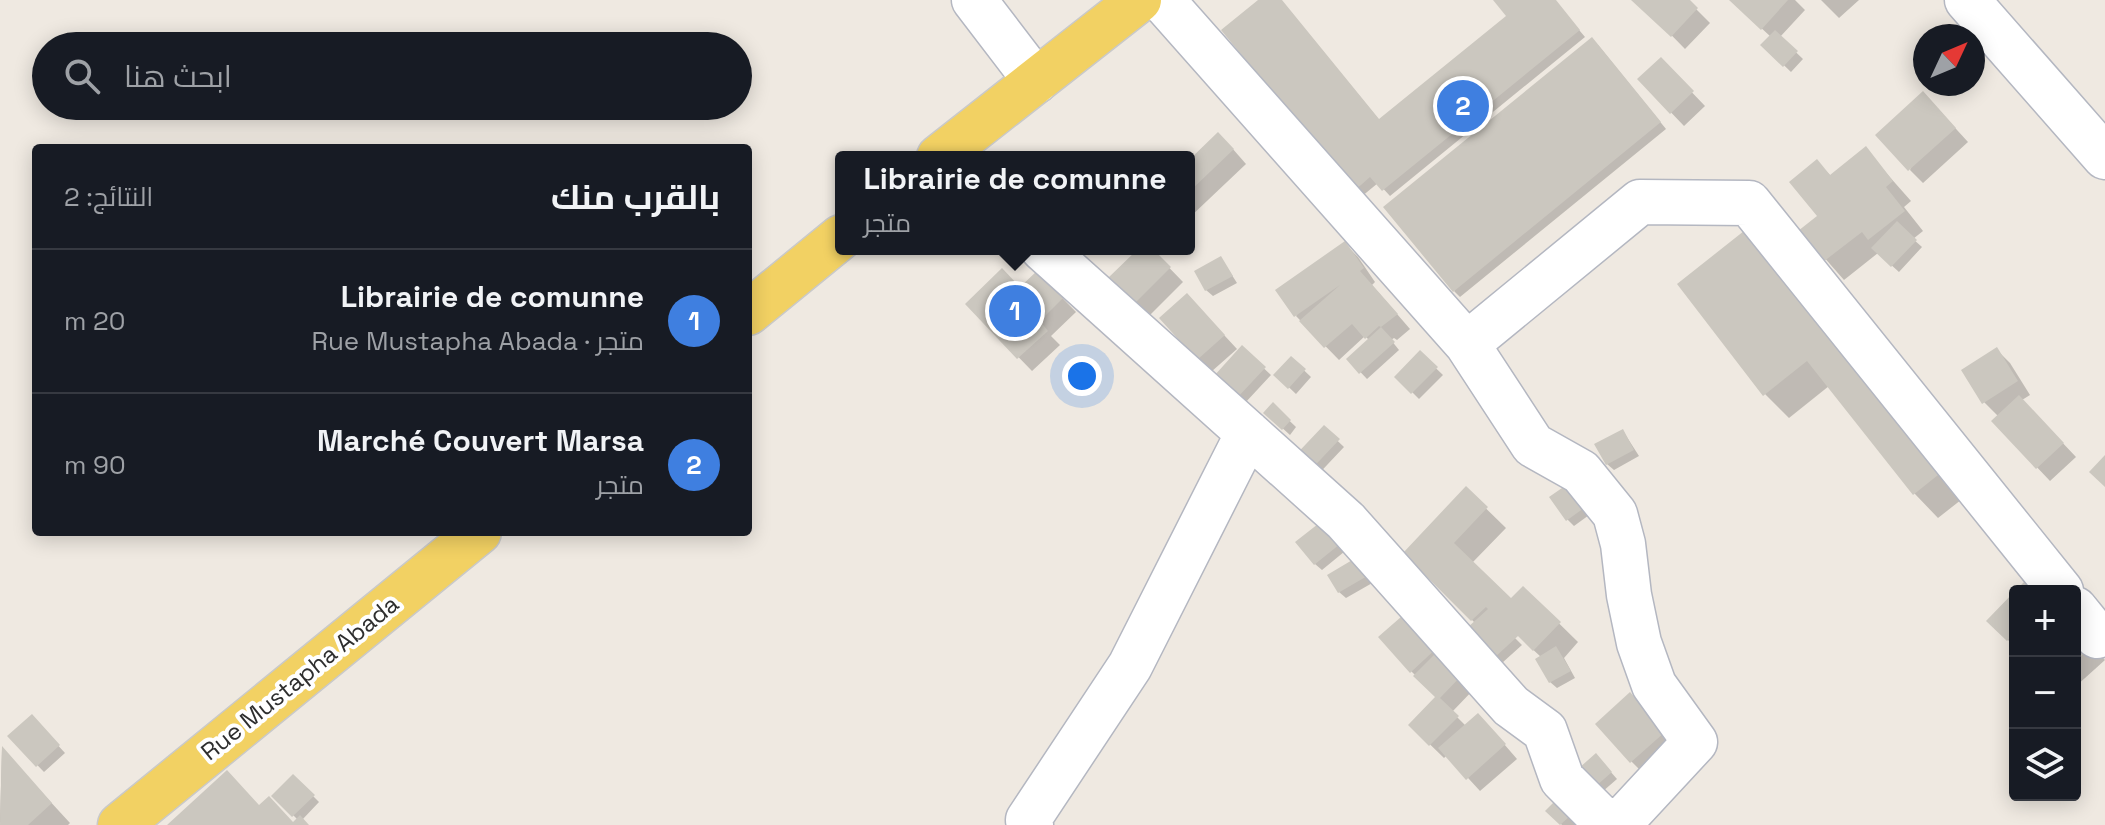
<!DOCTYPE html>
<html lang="ar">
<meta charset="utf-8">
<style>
:root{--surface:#171b24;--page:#242831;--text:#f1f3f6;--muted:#9ea1a6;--line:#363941;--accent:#4264fb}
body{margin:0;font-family:"Space Grotesk",Cairo,sans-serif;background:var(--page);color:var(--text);direction:rtl}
.controls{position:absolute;right:24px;bottom:24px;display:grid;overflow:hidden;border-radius:8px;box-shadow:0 4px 20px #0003}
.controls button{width:72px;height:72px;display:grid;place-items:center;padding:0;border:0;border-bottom:2px solid var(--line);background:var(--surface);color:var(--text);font:40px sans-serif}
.compass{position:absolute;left:1913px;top:24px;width:72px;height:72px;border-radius:50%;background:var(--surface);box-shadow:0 4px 20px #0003;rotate:46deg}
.you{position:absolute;left:1082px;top:376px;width:28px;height:28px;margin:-20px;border:6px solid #fff;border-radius:50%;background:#1a73e8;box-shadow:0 0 0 12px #1a73e833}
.badge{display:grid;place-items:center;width:52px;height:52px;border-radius:50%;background:var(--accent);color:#fff;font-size:26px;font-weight:700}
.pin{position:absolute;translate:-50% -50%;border:4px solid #fff;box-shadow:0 2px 8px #0006}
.popup{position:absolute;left:835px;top:151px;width:360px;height:104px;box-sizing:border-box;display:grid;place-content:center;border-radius:8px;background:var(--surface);filter:drop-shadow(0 2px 6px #0005);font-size:26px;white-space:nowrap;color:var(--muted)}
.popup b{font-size:30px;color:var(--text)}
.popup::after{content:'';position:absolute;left:50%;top:100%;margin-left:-16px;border:16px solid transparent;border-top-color:var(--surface)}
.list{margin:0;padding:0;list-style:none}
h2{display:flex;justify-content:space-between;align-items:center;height:104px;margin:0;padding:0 32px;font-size:34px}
h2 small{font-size:26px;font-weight:400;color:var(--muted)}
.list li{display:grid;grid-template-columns:52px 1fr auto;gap:24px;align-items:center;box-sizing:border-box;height:144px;padding:0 32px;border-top:2px solid var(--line)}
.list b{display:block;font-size:30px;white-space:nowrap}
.list p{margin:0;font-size:26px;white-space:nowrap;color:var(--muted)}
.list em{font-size:26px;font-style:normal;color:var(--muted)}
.icon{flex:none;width:44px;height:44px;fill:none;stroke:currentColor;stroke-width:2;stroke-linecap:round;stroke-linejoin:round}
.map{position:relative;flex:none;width:2105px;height:825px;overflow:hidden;direction:ltr}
.search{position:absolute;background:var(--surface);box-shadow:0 4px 20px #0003;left:32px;top:32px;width:720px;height:88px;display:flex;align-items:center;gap:20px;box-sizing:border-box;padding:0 28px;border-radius:44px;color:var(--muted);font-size:30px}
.panel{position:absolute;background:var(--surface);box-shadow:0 4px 20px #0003;left:32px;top:144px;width:720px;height:392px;border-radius:8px;direction:rtl}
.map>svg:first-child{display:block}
.shadow{fill:#0003}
.building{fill:#cbc7bf}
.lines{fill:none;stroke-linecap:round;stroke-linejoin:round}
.minor-casing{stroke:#b4b7c1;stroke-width:47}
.major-casing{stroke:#c9c9c9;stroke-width:47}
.minor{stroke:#fff;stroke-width:44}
.major{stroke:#f2d163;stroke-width:44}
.labels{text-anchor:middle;stroke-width:8;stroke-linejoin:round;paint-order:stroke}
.street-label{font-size:24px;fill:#2e2e2e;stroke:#fff}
</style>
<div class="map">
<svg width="2105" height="825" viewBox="0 0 2105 825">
<rect width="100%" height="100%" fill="#efe9e1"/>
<path class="shadow" d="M1261,0H1281L1380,121L1508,16L1495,0H1554L1585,37L1390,196L1378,183L1361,197Z
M1637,0H1687L1710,23L1685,49Z
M1731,0H1795L1805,10L1780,37L1803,59L1791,72L1763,45L1771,37Z
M1821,0H1859L1839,18Z
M1598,45L1666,129L1460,297L1454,291Z
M1661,60L1705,106L1684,126L1640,80Z
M1936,107L1968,142L1923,183L1910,170Z
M1232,148L1246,164L1189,218V163Z
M1865,149L1911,201L1904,207L1923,231L1913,239L1922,247L1899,272L1878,253L1844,280L1801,231L1820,217L1817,162L1831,176Z
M1749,229L1966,496L1938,518L1915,494L1829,386L1789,418L1765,394Z
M1345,244L1358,257L1375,282L1372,285L1410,329L1397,340L1394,338L1391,340L1399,350L1367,379L1349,360L1370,341L1365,336L1339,360L1296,316Z
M1140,249H1156L1153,251L1183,282L1149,316L1111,278Z
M1221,258L1237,283L1213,296L1206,290Z
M1038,273L1076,312L1051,336L1060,345L1032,371L967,304L1021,290Z
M1200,309L1237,349L1211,372L1198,359Z
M1242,348L1271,375L1245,403L1216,376Z
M1997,350L2010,363L2030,395L2022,400L2076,457L2050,481L1994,422L1999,417L1984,402Z
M1420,353L1443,375L1419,399L1397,377Z
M1291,358L1311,377L1296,394L1276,375Z
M1273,405L1296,427L1290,435L1266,413Z
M1324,428L1344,447L1311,482Z
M1623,431L1639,456L1614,470L1607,464Z
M1575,482L1596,510L1574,526L1567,519Z
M1466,489L1506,528L1472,563L1511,601L1523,588L1578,642L1564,658L1575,678L1557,688L1550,682L1541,657L1511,629L1509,632L1522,645L1502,663L1470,628L1475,623L1406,553Z
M1327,520L1350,547L1322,570L1315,564Z
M1365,565L1374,582L1346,598L1339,592Z
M2015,594V647L1989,621Z
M1409,612L1476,687L1452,712L1466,726L1491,729L1517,759L1480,791L1447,755L1444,758L1410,725L1443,703L1411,671Z
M2075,627L2105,660L2075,687Z
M1630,695L1677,746L1645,775L1631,761Z
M32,717L65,753L44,772L10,737Z
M2,749L70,823L68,825H3L0,822Z
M1602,762L1617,779L1594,799Z
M293,776L319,802L302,820L308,825H171L260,806L294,824L298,820L274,796Z
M1548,811L1583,815L1575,825H1562Z"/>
<path class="building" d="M1258,0H1282L1379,119L1506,16L1493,0H1556L1580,30L1382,191L1370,177L1353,192L1221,30Z
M1631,0H1690L1698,8L1671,37Z
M1729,0H1788L1761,30Z
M1775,30L1798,51L1783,67L1760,45Z
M1592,37L1661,122L1453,292L1383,207Z
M1661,57L1694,91L1670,114L1637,79Z
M1923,91L1956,128L1908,171L1875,135Z
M1218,132L1234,149L1189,192V160Z
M1866,146L1893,181L1886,187L1905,211L1868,240L1862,232L1823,262L1798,231L1817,216L1789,182L1817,159L1830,175Z
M1897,221L1917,240L1891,267L1871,248Z
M1749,227L1943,471L1913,495L1807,361L1763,396L1677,284Z
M1345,241L1364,268L1360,271L1398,314L1381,327L1395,342L1359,374L1346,359L1381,327L1379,326L1365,339L1352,324L1324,348L1299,321L1340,285L1294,317L1275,290Z
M1138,249H1153L1171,267L1134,304L1108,278Z
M1221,256L1233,276L1205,291L1194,271Z
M1002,268L1020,287L1038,270L1064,297L1040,321L1048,331L1017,359L965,304Z
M1187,293L1225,335L1197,360L1159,318Z
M1242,345L1266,367L1237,398L1214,376Z
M1997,347L2018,381L1982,404L1961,370Z
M1420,350L1438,367L1411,394L1394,377Z
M1291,356L1306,369L1288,389L1273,375Z
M2019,395L2064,443L2036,469L1991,421Z
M1273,402L1291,420L1282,430L1263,413Z
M1324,425L1340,439L1303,478L1288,463Z
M1623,429L1634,450L1606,465L1594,444Z
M2105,455V487L2089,472Z
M1575,479L1591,503L1566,521L1549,497Z
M1466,486L1488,507L1454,543L1511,598L1523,586L1561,622L1533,651L1518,636L1494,658L1467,628L1488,609L1486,607L1471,621L1403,553Z
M1327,517L1345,540L1314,565L1295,542Z
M1359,556L1369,575L1338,593L1327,575Z
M2025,581L2036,591H2015Z
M2015,591V633L2007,641L1986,621Z
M1409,610L1440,645L1410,673L1378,637Z
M2075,625L2093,645L2075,662Z
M1556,646L1571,671L1549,683L1535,659Z
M1440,649L1464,673L1440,698L1459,716L1429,746L1408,725L1435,697L1413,676Z
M1630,692L1665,732L1630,763L1595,724Z
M1478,713L1506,744L1466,780L1438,748Z
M32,714L60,745L36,767L7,736Z
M2,746L52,803L28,825H0Z
M1596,753L1612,772L1587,794L1570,776Z
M227,770L259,805L269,796L293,822L300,815L309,825H167Z
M293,774L315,795L292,817L271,796Z
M1563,793L1579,808L1560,825L1545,811Z"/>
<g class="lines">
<defs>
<path id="minor" d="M974,0L1036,81
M1162,0L1467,344L1640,202L1749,203L2061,591
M1967,0L2105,157
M1043,249L1346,521L1511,706L1545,731L1562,779L1608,825
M1467,344L1533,445L1581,472L1615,514L1623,544L1629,595L1639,643L1654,685L1695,742L1618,825
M2075,609L2097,636
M1031,825L1028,820L1130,666L1248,433"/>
<path id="major" d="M939,157L1139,0
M748,313L841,237
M120,825L479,532"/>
</defs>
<use href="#minor" class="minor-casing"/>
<use href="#major" class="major-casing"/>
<use href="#minor" class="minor"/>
<use href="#major" class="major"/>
</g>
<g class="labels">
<g class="street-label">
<text transform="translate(300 678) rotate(-39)" y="8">Rue Mustapha Abada</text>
</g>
</g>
</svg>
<div class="controls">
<button>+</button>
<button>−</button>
<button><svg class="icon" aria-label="layers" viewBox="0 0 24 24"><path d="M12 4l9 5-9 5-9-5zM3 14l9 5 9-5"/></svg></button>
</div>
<svg class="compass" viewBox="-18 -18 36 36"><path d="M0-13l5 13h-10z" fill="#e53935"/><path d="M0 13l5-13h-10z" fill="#9ea1a6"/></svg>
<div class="you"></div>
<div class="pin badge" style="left:1015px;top:311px;background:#3f7fe0">1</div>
<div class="popup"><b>Librairie de comunne</b>متجر</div>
<div class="pin badge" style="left:1463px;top:106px;background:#3f7fe0">2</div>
<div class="search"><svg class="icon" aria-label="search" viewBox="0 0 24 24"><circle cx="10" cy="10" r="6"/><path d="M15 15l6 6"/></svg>ابحث هنا</div>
<section class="panel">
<h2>بالقرب منك<small>النتائج: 2</small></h2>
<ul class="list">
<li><span class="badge" style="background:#3f7fe0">1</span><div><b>Librairie de comunne</b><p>متجر · Rue Mustapha Abada</p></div><em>20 m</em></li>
<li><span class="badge" style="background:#3f7fe0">2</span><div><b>Marché Couvert Marsa</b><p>متجر</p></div><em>90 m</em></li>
</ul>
</section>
</div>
